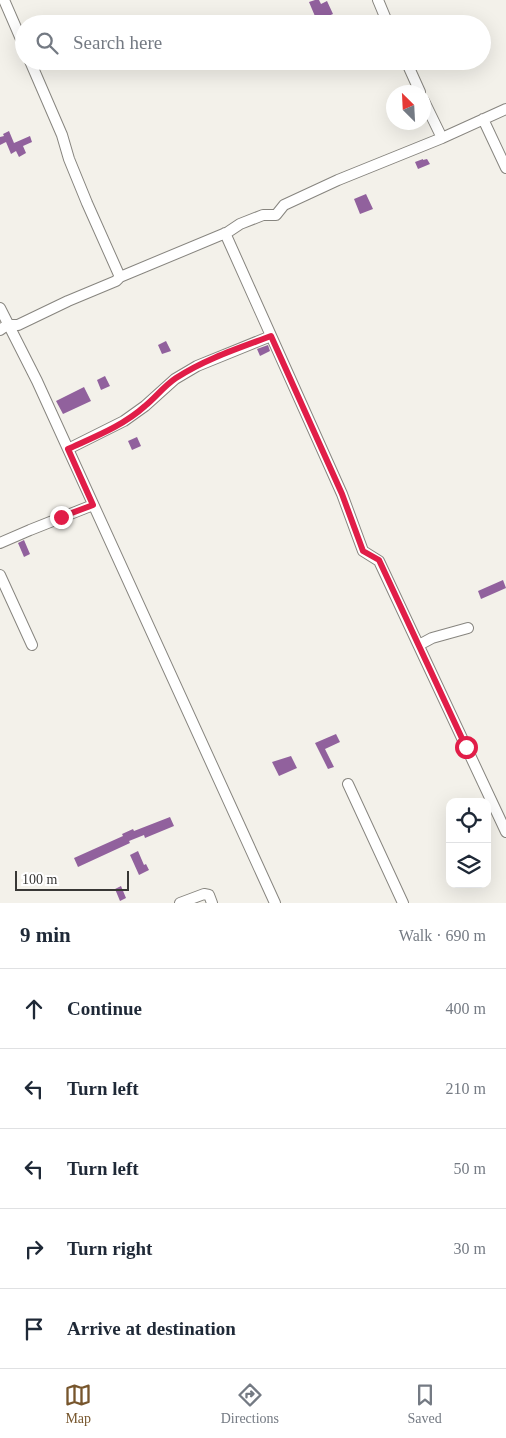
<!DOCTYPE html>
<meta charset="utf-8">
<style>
:root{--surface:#fff;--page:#f2f2f3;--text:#1f2937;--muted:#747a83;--line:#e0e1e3;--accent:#77562d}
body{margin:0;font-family:Georgia,serif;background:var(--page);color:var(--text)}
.controls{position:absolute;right:15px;bottom:15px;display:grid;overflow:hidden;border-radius:10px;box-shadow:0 5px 20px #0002}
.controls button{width:45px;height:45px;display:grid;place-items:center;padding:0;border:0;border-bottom:1px solid var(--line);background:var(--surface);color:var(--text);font:25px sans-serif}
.compass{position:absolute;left:386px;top:85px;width:45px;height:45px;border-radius:50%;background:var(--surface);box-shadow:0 5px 20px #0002;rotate:336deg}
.scale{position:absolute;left:15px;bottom:12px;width:114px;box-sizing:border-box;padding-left:5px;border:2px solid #383735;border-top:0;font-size:14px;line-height:18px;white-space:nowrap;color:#383735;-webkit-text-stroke:4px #fff;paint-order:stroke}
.stop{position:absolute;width:15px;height:15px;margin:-11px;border:4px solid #e11d48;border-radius:50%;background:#fff}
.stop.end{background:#e11d48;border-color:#fff;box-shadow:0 1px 5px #0008}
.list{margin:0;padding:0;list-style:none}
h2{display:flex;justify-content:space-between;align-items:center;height:65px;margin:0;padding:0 20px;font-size:21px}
h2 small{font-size:16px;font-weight:400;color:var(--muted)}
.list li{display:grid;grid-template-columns:32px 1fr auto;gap:15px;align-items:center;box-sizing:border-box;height:80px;padding:0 20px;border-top:1px solid var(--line)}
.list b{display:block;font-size:19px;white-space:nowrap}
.list em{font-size:16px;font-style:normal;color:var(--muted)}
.icon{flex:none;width:28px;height:28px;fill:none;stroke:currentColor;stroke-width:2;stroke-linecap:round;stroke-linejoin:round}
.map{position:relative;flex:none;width:506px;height:903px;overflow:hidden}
.search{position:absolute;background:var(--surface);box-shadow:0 5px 20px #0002;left:15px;right:15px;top:15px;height:55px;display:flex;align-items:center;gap:12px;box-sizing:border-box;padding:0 18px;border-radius:28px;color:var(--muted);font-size:19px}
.sheet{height:465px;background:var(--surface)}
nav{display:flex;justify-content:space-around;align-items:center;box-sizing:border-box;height:70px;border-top:1px solid var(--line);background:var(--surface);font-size:14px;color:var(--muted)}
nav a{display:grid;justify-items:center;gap:2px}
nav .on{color:var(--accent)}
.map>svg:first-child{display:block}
.building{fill:#91619d}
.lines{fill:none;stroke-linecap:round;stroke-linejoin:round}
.minor-casing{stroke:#87857f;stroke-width:12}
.minor{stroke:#fff;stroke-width:10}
.route{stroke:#e11d48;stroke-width:6}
</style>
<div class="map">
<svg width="506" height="903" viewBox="0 0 506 903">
<rect width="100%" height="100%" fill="#f3f1ea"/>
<path class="building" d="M315,0H319L321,4L327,1L333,14L317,21L309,2Z
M9,131L14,143L30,136L32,142L23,146L26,153L19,157L16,151L11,154L6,142L0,145V137L4,136L3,134Z
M423,159V160L427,159L430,164L418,169L415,162Z
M366,194L373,209L360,214L354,199Z
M166,341L171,351L162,354L158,345Z
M268,345L270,351L260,356L257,349Z
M105,376L110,386L101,390L97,380Z
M84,387L91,401L63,414L56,401Z
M137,437L141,446L132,450L128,441Z
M24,540L30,554L24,557L18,543Z
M503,580L506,588L481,599L478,591Z
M336,734L340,742L325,749L334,767L328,769L315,743Z
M291,756L297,768L279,776L272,762Z
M170,817L174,826L145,838L144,835L129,841L130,843L78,867L74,858L123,836L122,834L133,829L134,831Z
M138,851L144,865L146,864L149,870L139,875L130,855Z
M121,886L126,898L120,901L115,889Z"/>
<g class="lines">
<defs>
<path id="minor" d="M4,0L24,46
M378,0L388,24
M30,61L62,135L69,159L87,203L120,277
M406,61L420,92
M424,101L442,138L506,109
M483,119L506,168
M225,233L342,494L363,551L379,561L506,832
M0,308L37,381L275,903
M0,330L7,325H18L68,301L116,281L120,277L228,232L240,224L263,215H276L284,205L338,180L442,138
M68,449L124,421L145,406L175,379L197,366L271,336
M0,543L30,530L93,505
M0,575L32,645
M419,645L432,638L468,628
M348,784L403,903
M180,903L204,894L209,895L212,903"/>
</defs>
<use href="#minor" class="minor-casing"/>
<use href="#minor" class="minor"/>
</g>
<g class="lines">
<path class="route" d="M61,517L93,505L68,449C94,437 123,426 145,406C156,397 164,386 176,378C205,359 239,348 271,336L342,494L363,551L379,560L466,747"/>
</g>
</svg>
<div class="controls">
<button><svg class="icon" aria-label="locate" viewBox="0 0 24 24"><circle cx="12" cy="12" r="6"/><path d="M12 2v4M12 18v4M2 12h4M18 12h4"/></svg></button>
<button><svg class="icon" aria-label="layers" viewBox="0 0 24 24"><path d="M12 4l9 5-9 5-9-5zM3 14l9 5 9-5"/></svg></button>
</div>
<svg class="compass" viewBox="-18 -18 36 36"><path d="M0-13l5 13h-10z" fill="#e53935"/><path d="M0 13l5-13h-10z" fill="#747a83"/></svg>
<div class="scale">100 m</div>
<div class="stop" style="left:466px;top:747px"></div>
<div class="stop end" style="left:61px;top:517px"></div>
<div class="search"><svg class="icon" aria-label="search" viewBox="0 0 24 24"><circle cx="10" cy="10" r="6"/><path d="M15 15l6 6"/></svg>Search here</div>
</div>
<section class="sheet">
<h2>9 min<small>Walk · 690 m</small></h2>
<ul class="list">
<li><svg class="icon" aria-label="ahead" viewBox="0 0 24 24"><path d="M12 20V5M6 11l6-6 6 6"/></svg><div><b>Continue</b></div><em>400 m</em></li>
<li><svg class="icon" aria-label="left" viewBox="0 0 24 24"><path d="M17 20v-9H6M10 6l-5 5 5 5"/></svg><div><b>Turn left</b></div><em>210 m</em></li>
<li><svg class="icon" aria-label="left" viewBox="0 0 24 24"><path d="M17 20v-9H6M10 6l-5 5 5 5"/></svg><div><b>Turn left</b></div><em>50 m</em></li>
<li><svg class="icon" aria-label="right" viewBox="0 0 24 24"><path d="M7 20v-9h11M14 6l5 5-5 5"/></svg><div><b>Turn right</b></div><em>30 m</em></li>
<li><svg class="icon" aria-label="arrive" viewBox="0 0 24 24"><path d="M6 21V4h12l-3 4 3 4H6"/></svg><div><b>Arrive at destination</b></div></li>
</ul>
</section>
<nav>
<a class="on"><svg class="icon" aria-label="map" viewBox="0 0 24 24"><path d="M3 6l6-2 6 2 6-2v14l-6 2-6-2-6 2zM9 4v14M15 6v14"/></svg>Map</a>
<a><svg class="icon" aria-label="directions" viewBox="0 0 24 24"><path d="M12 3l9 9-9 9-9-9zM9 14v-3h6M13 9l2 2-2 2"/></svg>Directions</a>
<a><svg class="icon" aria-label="saved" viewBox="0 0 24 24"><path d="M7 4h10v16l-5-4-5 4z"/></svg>Saved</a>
</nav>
